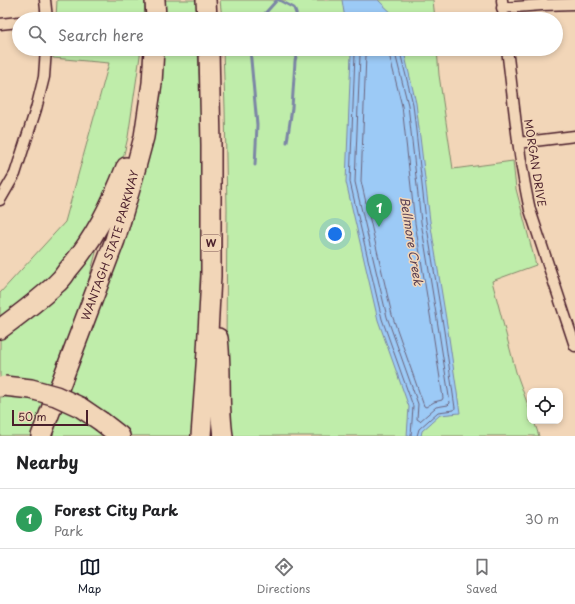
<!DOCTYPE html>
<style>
:root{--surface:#fff;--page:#f6f6f6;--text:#202124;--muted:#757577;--line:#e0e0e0;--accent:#111827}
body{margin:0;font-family:"Playpen Sans",sans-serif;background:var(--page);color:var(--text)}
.controls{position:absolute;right:12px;bottom:12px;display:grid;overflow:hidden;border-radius:8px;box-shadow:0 2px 6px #0003}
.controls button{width:36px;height:36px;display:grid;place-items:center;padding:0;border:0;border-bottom:1px solid var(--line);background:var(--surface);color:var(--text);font:20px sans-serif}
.scale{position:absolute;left:12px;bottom:10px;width:76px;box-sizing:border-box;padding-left:4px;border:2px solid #4a1f2b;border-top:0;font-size:11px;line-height:14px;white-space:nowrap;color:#4a1f2b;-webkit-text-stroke:3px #f2d6b8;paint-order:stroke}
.you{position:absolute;left:335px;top:234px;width:14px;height:14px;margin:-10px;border:3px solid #fff;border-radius:50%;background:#1a73e8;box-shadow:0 0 0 6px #1a73e833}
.badge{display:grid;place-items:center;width:26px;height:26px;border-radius:50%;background:var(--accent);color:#fff;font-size:13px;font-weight:700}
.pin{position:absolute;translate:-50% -33px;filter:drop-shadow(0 1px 2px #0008)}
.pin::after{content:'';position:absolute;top:21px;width:14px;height:12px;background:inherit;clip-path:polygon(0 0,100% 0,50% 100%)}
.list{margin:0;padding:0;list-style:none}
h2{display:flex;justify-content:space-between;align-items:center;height:52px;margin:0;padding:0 16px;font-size:17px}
h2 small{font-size:13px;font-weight:400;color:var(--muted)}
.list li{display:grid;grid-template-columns:26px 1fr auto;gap:12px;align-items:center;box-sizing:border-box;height:60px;padding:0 16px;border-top:1px solid var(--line)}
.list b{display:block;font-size:15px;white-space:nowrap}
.list p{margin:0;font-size:13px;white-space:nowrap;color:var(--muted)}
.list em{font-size:13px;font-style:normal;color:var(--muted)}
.icon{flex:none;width:22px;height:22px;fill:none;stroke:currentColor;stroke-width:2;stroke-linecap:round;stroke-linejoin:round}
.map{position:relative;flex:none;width:575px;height:436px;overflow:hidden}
.search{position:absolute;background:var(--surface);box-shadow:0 2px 6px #0003;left:12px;right:12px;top:12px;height:44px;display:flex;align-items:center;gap:10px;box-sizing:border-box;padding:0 14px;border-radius:22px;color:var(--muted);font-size:15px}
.sheet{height:112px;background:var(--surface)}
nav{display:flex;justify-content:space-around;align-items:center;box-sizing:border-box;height:56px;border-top:1px solid var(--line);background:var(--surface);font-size:11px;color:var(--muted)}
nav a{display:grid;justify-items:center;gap:2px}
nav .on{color:var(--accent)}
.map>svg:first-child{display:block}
.green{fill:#bfedaa;stroke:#84866a}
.water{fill:#9ccaf6;stroke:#7b86a5}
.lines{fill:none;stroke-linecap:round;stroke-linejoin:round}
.shore{stroke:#6b637c;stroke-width:1}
.stream{stroke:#7b86a5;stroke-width:3}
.minor-casing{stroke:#4a1f2b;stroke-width:13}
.motorway-casing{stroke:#4a1f2b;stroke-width:22}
.minor{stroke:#f2d6b8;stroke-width:10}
.motorway{stroke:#f2d6b8;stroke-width:19}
.motorway-bridge-casing{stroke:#4a1f2b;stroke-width:22;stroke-linecap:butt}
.motorway-bridge{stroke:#f2d6b8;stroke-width:19}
.labels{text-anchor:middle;stroke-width:3;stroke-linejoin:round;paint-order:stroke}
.shield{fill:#f2d6b8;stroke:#7c5655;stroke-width:1}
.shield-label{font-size:10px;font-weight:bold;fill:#4a1f2b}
.street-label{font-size:11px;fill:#4a1f2b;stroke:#f2d6b8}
.water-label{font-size:12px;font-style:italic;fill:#5a4154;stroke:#f2d6b8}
</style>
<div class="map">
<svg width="575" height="436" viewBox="0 0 575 436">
<rect width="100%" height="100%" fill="#f2d6b8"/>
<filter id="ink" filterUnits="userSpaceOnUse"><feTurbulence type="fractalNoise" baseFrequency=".025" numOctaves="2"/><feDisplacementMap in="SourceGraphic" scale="8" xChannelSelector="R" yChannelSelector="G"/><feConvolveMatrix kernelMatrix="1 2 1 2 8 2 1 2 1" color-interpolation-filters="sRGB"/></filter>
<g filter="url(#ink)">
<path class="green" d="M57,0H145L144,19H56Z
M165,0H196L197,19H164Z
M220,0H433L435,19H222Z
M54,49H141L128,137L120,171L100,219L53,281L0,324V293L65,222L109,63L53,58Z
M163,49H198L203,172L199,326L191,436H128L67,393L131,223L161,96Z
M223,49H437L439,75L453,169L513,161L516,189L536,265L492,281L516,372L530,411V421H534L539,436H230L226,346L227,208L225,108Z
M98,245L87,286L49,387L0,378V338Z
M22,396L44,401L31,436H0V397Z
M61,407L69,410L106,436H51Z"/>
<path class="water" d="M342,0H378L398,19H345Z
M351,49H404L405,56L416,103L430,221L448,331L460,413L440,415L422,431L421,436H407L409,407L378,320L346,182L351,54Z"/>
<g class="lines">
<path class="shore" d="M355,49V54L350,182L382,319L413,406L411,436
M360,49V55L355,182L387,317L418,404L417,419L420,421L436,407L448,405L450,403L439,332L421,222L408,105L396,57L395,49
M366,49V55L361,181L392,315L424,406L426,407L434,402L442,400L443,398L433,333L415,223L402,106L390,58L389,49
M400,49L401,56L413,104L426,221L444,331L455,408L454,410L438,412L419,429L417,436"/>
<path class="stream" d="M279,0L294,8L298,19
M260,19L277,0
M250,49L257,125L255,165
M287,142L292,108L295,61L298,49"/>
<defs>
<path id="minor" d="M45,0L47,19
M502,0L504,19
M502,8L542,5L575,4
M0,24L19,22
M507,49C514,103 518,157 530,210L575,346
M518,143L575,136
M0,200L15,174L36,109L44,77L46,49"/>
<g id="motorway">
<path d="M155,0L156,19"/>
<path d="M206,0L207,19"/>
<path d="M0,329C19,315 38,301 55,285C60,281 64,276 67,271C94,240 111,205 126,167"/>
<path d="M218,338C222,370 218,403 223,436"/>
<path d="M102,422L120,436"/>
<path id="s1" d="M41,436L115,240L130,189L144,137L152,83L154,49"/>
<path d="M201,436L207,352L211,276V145L209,49"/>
</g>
</defs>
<use href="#minor" class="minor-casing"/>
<use href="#motorway" class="motorway-casing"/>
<use href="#minor" class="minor"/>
<use href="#motorway" class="motorway"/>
<defs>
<path id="motorway-bridge" d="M4,386L31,389L56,396L80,407L102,422"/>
</defs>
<use href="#motorway-bridge" class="motorway-bridge-casing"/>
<use href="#motorway-bridge" class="motorway-bridge"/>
</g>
</g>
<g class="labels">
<rect class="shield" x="201" y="235" width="20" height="16" rx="3"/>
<g class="shield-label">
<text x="211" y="247">W</text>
</g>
<g class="street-label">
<text transform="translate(535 163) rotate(81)" y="4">MORGAN DRIVE</text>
<text dy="4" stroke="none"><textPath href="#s1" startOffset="203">WANTAGH STATE PARKWAY</textPath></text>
</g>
<g class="water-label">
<text transform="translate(411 241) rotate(81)" y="4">Bellmore Creek</text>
</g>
</g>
</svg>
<div class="controls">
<button><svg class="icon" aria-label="locate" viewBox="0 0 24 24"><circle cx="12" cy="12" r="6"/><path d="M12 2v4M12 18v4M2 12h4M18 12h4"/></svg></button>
</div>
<div class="scale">50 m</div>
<div class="you"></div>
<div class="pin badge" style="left:379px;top:227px;background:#2e9e5b">1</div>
<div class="search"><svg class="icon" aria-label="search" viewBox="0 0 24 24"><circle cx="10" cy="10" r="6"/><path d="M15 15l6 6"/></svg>Search here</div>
</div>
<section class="sheet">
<h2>Nearby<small></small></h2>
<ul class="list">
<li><span class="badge" style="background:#2e9e5b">1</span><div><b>Forest City Park</b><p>Park</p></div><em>30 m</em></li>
</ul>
</section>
<nav>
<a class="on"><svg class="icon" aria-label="map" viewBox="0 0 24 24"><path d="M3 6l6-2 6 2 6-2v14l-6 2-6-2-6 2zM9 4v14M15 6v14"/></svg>Map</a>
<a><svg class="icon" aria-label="directions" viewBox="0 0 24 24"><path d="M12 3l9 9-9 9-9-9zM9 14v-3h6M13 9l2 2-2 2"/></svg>Directions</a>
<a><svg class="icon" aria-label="saved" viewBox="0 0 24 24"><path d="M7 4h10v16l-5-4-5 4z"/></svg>Saved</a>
</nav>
